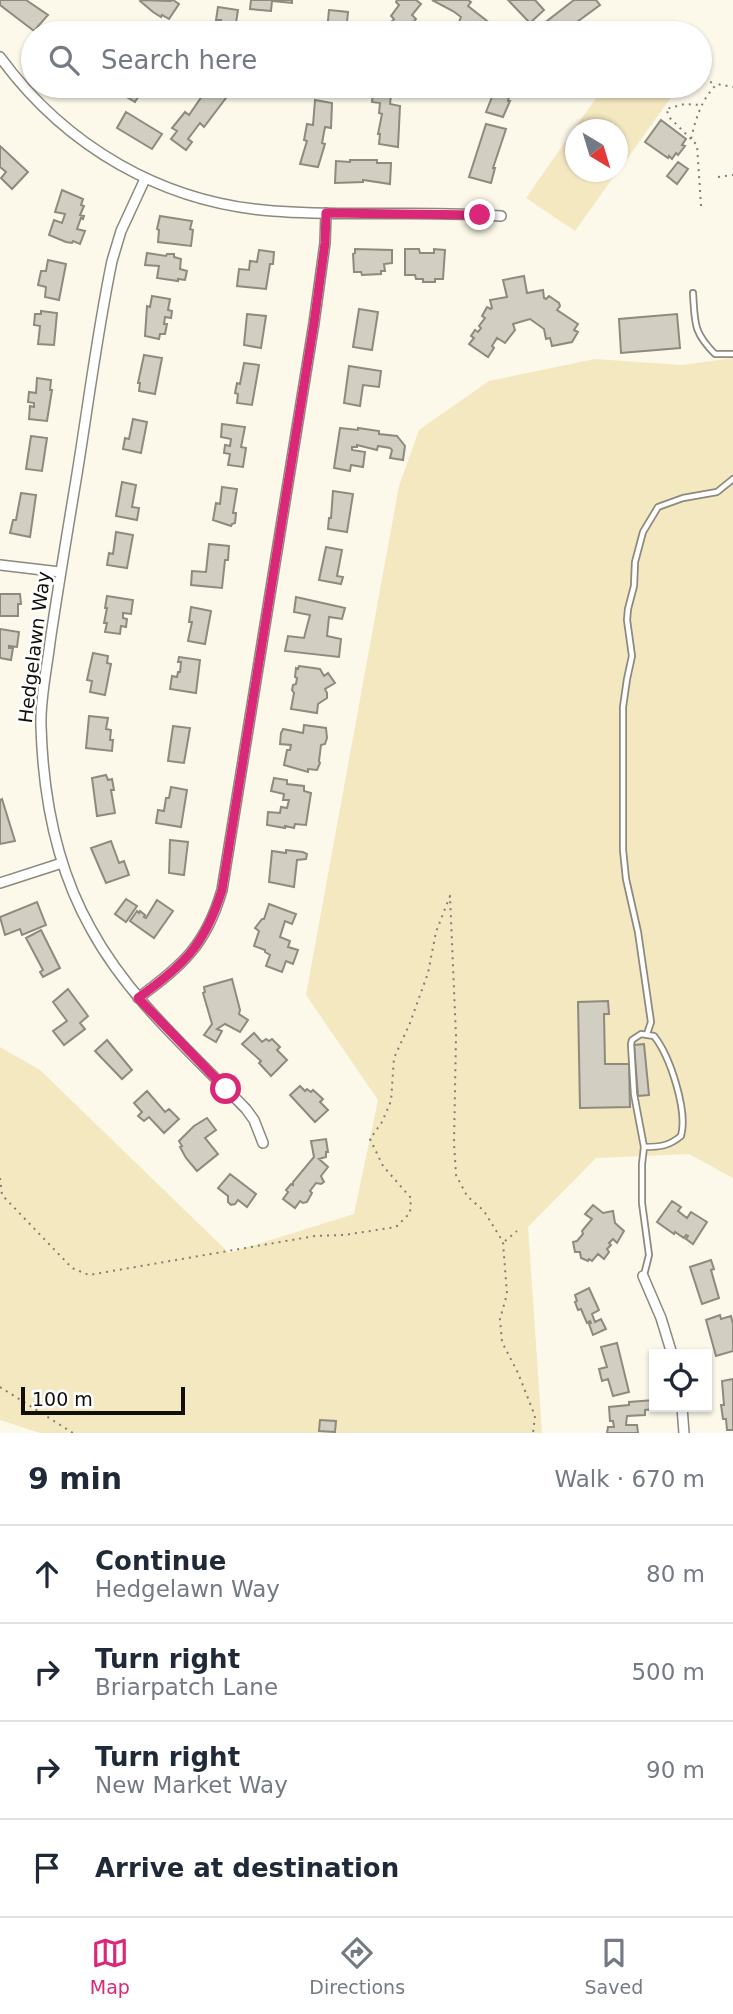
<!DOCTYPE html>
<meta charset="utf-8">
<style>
:root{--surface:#fff;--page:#f2f2f3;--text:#1f2937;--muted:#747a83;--line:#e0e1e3;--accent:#db2777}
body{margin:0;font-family:"DejaVu Sans",sans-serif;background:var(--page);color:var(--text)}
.controls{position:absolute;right:21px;bottom:21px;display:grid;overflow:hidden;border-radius:0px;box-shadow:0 2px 5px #0004}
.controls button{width:63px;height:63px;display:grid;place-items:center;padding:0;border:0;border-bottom:2px solid var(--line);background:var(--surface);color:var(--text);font:35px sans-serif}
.compass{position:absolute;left:565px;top:119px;width:63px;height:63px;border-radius:50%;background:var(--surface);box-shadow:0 2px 5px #0004;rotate:142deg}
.scale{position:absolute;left:21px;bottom:18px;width:164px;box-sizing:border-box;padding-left:7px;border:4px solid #100f0b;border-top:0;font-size:19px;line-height:24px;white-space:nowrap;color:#100f0b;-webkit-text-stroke:5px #fff;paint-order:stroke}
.stop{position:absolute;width:21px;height:21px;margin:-16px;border:5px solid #db2777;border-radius:50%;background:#fff}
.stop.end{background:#db2777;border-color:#fff;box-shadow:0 2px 7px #0008}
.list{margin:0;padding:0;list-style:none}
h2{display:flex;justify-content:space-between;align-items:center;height:91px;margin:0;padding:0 28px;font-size:30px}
h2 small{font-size:23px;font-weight:400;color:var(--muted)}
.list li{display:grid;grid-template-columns:46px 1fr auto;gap:21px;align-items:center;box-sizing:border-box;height:98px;padding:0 28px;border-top:2px solid var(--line)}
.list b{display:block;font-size:26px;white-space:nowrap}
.list p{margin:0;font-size:23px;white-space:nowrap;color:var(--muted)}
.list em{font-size:23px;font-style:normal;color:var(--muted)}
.icon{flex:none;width:38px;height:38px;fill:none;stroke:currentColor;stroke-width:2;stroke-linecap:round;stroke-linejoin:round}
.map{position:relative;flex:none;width:733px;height:1433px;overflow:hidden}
.search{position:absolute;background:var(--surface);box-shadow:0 2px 5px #0004;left:21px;right:21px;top:21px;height:77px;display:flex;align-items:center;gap:18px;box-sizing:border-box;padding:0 24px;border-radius:38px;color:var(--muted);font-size:26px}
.sheet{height:483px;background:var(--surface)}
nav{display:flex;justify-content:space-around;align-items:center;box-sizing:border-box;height:98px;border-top:2px solid var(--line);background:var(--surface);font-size:19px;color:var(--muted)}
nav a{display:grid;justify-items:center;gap:4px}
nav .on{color:var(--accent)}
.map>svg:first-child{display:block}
.green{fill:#f4e8c1}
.building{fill:#d2cec1;stroke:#8d8a7e;stroke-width:2}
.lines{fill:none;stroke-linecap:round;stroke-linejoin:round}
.lane-casing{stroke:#8c897d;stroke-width:8}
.street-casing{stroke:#8c897d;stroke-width:12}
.path{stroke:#817e75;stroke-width:2;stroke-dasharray:2 5;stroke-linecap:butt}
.lane{stroke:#fff;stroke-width:4.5}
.street{stroke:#fff;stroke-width:9}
.route{stroke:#db2777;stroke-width:9}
.labels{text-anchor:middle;stroke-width:5;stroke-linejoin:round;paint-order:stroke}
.street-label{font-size:19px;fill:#100f0b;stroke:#fff}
</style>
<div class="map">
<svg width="733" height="1433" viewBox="0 0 733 1433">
<rect width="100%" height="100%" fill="#fcf8ea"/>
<path class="green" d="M605,86H679L625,162L618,161V130L575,131L574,129Z
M572,132L575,134L576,172H617L575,231L526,198Z
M733,358V1178L689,1154L596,1158L528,1227L542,1433H40L0,1420V1047L40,1070L229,1253L354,1214L378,1100L306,995L399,486L419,430L489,381L595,359L682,365Z"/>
<path class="building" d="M0,0H26L48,15L34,31L0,5Z
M141,0L170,1L173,0L179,4L169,19L162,15L161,17L153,12L140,1Z
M251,0H292V3L272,1L271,11L250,9Z
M397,0H416L421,4L412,15L416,19L407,29L411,32L382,33L394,19L391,16L399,5L396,2Z
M432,0H468L471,2L468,6L500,31L499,33H474L459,22L461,17L453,11Z
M508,0H535L544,10L530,23Z
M574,0H596L600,5L562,33H542L538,28Z
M218,7L238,10L236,23L241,24L240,33H219L221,20H216Z
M329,10L348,12L346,33H321L322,30L327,31Z
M122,86H145L135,102L118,92Z
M209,86H235L204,127L200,123L188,139L192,142L186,150L171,139L177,131L172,128L185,112L189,115Z
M374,86H392L390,104L400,106L398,147L379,144L380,134H378L382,114L379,113L380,103L372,102Z
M491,86H509L507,92L510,93L508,101H510L503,117L486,112L492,97L490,96L493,88H490Z
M315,100L332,103L331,128L325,127L322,143L325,144L318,167L300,164L307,141L304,140L307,124L313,125Z
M126,112L162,134L152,149L117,128Z
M661,120L686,139L682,145L685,146L678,155L676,153L672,159L669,156L668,158L645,142Z
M486,124L506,129L493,168H495L491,183L469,177Z
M0,146L28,172L12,189L1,178L6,172L0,167Z
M350,160H377V163H391L390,184L363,180V182L335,183L336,161L350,162Z
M678,162L688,169L677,184L667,176Z
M62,190L83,199L81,205L84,206L80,215L84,216L83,219L81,218L77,229L85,231L80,244L73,241L72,243L66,242L49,235L54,220L62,223L65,214L55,212Z
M160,216L192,221L190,229L193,230L191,246L158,242L159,230L157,229Z
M355,249L392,250V263L384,264L385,271H381V274L362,275L361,272H354L353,254L355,253Z
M405,249H419L420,253H434V249L445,250L443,279H435V282H423V279H416L415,275H405Z
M259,250L274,252L273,264H270L266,289L237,286L239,269L249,270L250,261L257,262Z
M147,253L166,256L167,254H174V257L181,259L180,269L187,271L185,280L178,279V281L157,278L159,266L145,265Z
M48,260L66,264L59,300L45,297L46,287L38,285L41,271H46Z
M524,276L527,293L543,290L544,298L546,299L549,296L559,303L560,306L557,310L578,324L574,330L578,332L572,342L552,346L550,338L546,339L544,329L530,319L513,324L515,330L505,343L497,338L492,346L494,348L488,357L469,344L474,338L471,336L475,330L478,332L481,328L479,326L485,318L482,316L487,307L491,309L492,308L490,300L507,297L503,280Z
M152,296L170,299L168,310L172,311L171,318L165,317L164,324H167L165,334H160L159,339L145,336L147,306L150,307Z
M359,309L378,312L372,350L353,347Z
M41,311L57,313L54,345L38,344L40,326L34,325L35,314H41Z
M247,314L266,316L261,348L244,345Z
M677,314L680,348L621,353L619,319Z
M144,355L162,358L155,394L139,391L140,383H138Z
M244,363L259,365L252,405L237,403L238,394L235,393L237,383L240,384Z
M349,366L381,371L379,387L363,385L360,406L344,403Z
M37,378L51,380L50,390H52L47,421L29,419L30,406L34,407V403L28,402L29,392L36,393Z
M133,419L147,422L141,453L123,449L125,438L129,439Z
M222,424L245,427L241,447L246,448L243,467L228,465L230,454L224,453L225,445L230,446L231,439L221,437Z
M340,428L358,430V428L379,431V434L397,436L405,446L403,460L390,458L392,450L390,448L378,446L377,450L357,445V447H352V450L365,452L363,467L351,465L350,471L334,468Z
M31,436L47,438L42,471L26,469Z
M122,482L136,485L132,507L139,508L137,520L116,516Z
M222,487L237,489L233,513H236L235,523L232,524L231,526L213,520L216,503L220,504Z
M333,491L353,494L347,532L328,529L329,518H331Z
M21,493L36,495L30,537L10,533L13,520H16Z
M116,532L133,535L127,568L107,565L109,553L113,554Z
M209,544L229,546L228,560H225L222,588L191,585L192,571L206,572Z
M326,547L342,550L337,576L343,577L341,584L319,580Z
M0,594H20L21,604H18V616H0Z
M107,596L133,600L131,614L123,613V618L127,619L126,627L121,626L120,634L105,632L107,623H104L107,608H105Z
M296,597L345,608L342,619L329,617L327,636L341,639L339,657L285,651L288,636L304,638L310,615L294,612Z
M191,607L211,611L205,644L188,641L192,622H189Z
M0,629L19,632L17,647L9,646V648H13L11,660L0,658Z
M93,653L108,656L107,663L111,664L105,695L90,692L92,681L87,680Z
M179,657L200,660L196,693L170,689L172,676L177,677L178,672H180L181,662H178Z
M299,666L320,669L324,676L328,673L335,683L325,689L327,693V698L318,704L317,713L291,709L294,693L292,690L293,685L296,684L297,678L295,677L296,668L298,669Z
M89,716L108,718L106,729L111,730L110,740H113L112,751L86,748Z
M304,725L326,728L327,738L325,744L321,745L319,761L320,763L317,770L308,769V772L284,765L287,750H290L291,745L280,744L281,733L283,729L303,733Z
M173,726L190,728L184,763L168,761Z
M106,775L108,780L112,779L114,790H111L115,813L97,816L92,778Z
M274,778L287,780V784L304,786V791L311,793L306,825L295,824L294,828L285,826V828L267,825L268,812L280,813L281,807L287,808L289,800H283L284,794L271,791Z
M171,787L187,790L181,827L156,823L158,810L164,811L166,798H169Z
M2,799L15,841L0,844V800Z
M170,840L188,842L184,875L169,873Z
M111,841L119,863L124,861L129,875L106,883L91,848Z
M286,850L303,852L307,854L306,859L297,860L294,887L269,882L272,851L286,853Z
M126,899L137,906L126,922L115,914Z
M157,900L173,911L154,938L130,921L137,911L139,913L140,911L145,915L144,917L146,918Z
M37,902L46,925L22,935L20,929L5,935L0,917Z
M269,904L296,914L292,924L285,921L280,937L290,941L288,947L298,950L293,964L286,961L282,972L266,966L270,955L265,952V950L254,946L259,931L255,928L262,919H264Z
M41,930L60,968L43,977L40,972L43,970L26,938Z
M232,979L240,1010L239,1014L248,1020L240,1032L225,1024L217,1029L222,1031L216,1042L204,1035L212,1024L203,993L205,992L204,987Z
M68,989L88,1016L80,1023L85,1029L64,1045L53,1031L67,1021L53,1002Z
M608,1001L609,1014H604L605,1064H629L630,1107L580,1108L578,1002Z
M254,1033L262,1042L266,1039L269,1041L272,1039L280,1047L277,1050L287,1060L271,1076L259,1063L261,1061L242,1044Z
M107,1040L132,1070L122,1079L95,1051Z
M644,1044L649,1095L638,1096L634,1045Z
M300,1086L305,1091L307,1089L311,1092L313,1090L323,1099L320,1102L328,1110L315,1122L290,1095Z
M147,1091L165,1112L169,1109L179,1119L164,1133L149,1117L144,1121L138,1116L142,1112L134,1103Z
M207,1118L216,1130L205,1138L218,1154L197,1171L186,1158L180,1147L182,1146L179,1141L194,1126Z
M326,1139L328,1152H326V1157L319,1159L328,1167L321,1176L324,1182L321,1184L316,1183L310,1191L312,1193L307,1202L303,1203L300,1201L295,1208L283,1199L288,1192L286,1190L291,1184L293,1185V1182L314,1157L311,1141Z
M230,1174L256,1194L247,1207L238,1200L235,1204L231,1205L228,1202V1196L218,1188Z
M672,1201L681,1207L678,1211L687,1218L691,1212L707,1222L693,1244L686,1239L688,1236L686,1235L684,1238L675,1232L674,1234L657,1222Z
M593,1205L603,1213L613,1211L615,1223L624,1231L617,1243L613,1239L609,1243L611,1245L607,1249L609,1252L604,1259L598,1254L592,1261L589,1259L588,1261L581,1258L580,1252H575L573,1242L577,1241L583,1234L582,1231L592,1219L585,1214Z
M711,1260L714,1269L711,1270L719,1298L702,1304L690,1267Z
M589,1288L599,1310L592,1314L595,1322L601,1319L606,1329L593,1335L589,1324L591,1323L590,1321L587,1323L581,1309L578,1310L575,1302L577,1301L575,1295Z
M720,1315L721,1319L731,1316L733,1324V1351L716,1356L706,1320Z
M617,1343L629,1392L613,1396L608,1379L602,1381L599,1369L607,1367L601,1347Z
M733,1379V1430H727L726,1419H723L721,1405H724L722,1381Z
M654,1400L655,1409L645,1410V1415L627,1416L626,1425H637L638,1433H607L608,1427H614L613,1421H610L609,1407L629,1405V1402Z
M320,1420L336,1421L335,1432L319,1431Z"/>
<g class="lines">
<defs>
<path id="lane" d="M693,293C695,323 693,332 715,354H733
M647,1034L651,1022L638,932L626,879L623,850V707L627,679L632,656L627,620L628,609L634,586L635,562L643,532L658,507L683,498L717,492L733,479
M644,1275L649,1255L642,1203V1164L644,1147L634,1094L631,1044L632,1040L641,1034L654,1036C670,1056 688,1111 681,1136C669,1146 660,1147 644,1147"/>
<path id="street" d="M0,57C65,146 162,203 273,211C349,217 425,210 501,216
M145,179L121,231L112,261C97,333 88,407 76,480C67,534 58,588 50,642C47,669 40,698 41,726C43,797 56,867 91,929C129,999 191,1052 246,1109L254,1120L263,1143
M0,565L60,572
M0,883L62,863
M138,998C183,965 206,945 222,890L314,323L325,243L326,213
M643,1276L661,1318L672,1354
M682,1407L684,1433"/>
</defs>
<use href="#lane" class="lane-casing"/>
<use href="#street" class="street-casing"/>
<path class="path" d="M700,72L714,85
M691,139L670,118L666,109L685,104L700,105
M718,177L733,175
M701,206L697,145L691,139C696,118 701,100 717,84L733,87
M0,1178L2,1195L72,1268L89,1275L315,1236L344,1235L396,1227L410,1213L411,1198L383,1166L370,1139L382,1122L391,1101L394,1058L410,1023L428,973L436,932L450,896L456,1036L454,1143L456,1175L467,1196L484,1211L503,1242L507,1294L500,1319L502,1342L518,1373L535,1416L533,1433
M505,1241L517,1231
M0,1387L73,1433"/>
<use href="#lane" class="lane"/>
<use href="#street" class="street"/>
</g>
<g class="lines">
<path class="route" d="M226,1089L138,998C184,965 205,945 222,890L314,323L325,243L326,213L480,215"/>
</g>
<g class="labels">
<g class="street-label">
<text transform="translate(34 647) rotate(-83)" y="7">Hedgelawn Way</text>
</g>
</g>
</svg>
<div class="controls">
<button><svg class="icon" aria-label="locate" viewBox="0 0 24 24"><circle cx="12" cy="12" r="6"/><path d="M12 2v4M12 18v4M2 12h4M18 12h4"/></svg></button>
</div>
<svg class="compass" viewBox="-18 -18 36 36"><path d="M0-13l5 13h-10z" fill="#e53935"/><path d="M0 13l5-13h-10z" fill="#747a83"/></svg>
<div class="scale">100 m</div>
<div class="stop" style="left:226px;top:1089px"></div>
<div class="stop end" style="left:480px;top:215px"></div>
<div class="search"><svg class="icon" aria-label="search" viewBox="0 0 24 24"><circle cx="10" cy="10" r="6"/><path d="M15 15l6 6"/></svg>Search here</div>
</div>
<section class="sheet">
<h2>9 min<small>Walk · 670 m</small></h2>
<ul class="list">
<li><svg class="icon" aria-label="ahead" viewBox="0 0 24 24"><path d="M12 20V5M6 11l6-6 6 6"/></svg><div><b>Continue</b><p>Hedgelawn Way</p></div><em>80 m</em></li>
<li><svg class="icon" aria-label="right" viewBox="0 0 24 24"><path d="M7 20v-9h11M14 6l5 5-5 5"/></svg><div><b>Turn right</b><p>Briarpatch Lane</p></div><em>500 m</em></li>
<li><svg class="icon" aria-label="right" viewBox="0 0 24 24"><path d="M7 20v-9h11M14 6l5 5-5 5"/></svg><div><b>Turn right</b><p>New Market Way</p></div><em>90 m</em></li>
<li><svg class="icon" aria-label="arrive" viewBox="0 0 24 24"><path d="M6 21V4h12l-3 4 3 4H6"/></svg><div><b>Arrive at destination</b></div></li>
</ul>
</section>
<nav>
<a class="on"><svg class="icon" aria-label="map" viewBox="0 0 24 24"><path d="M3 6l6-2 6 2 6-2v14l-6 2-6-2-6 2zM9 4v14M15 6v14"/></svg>Map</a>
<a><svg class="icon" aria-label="directions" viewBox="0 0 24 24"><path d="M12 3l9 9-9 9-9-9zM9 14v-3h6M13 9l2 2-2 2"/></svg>Directions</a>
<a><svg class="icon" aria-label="saved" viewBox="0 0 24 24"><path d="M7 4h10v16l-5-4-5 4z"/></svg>Saved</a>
</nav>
